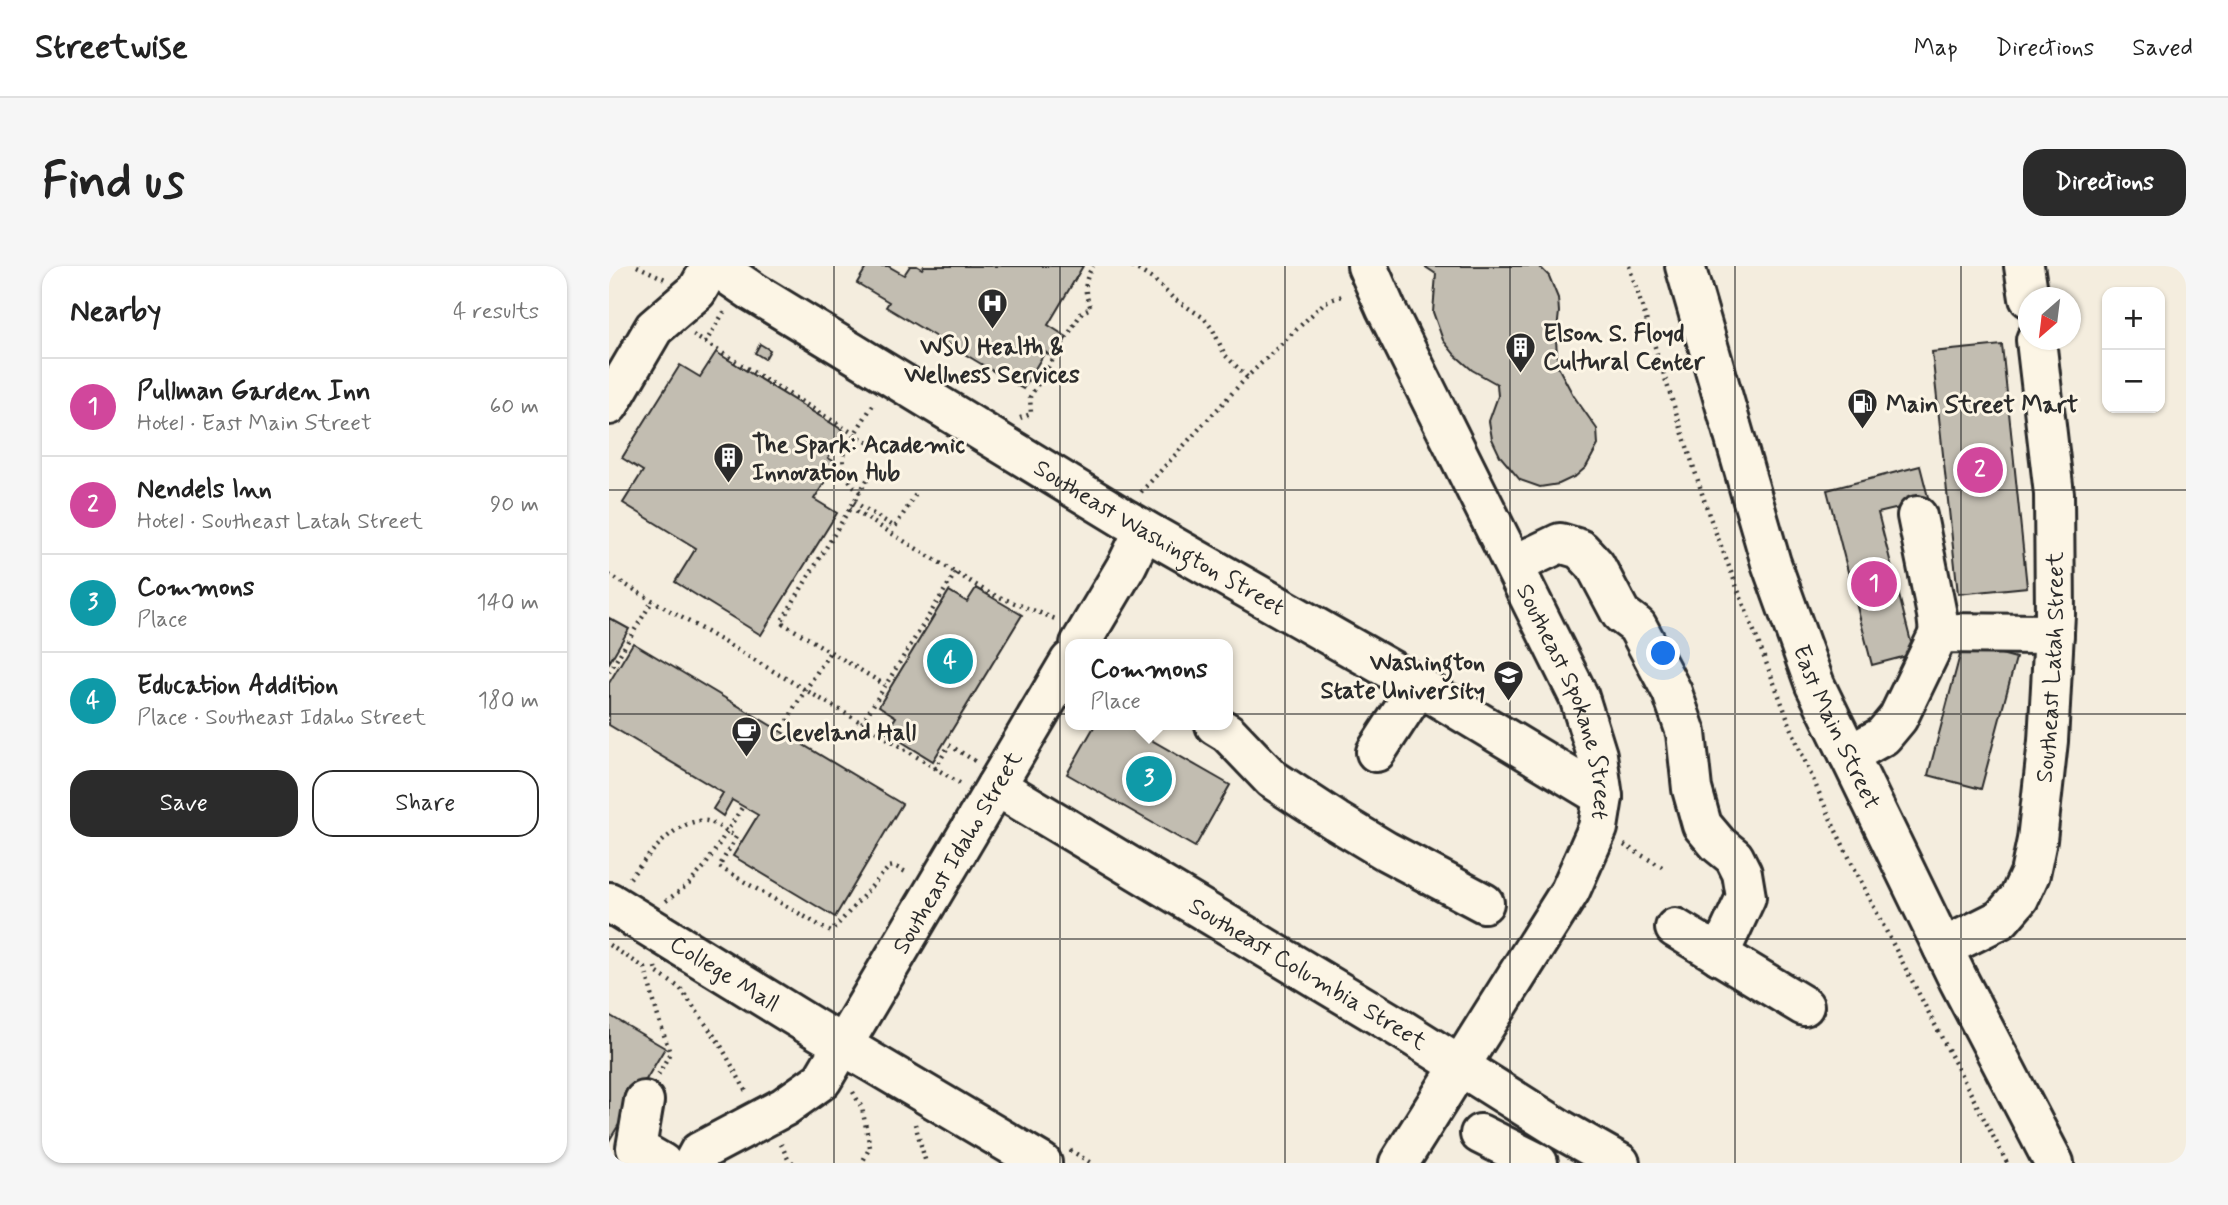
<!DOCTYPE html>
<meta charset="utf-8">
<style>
:root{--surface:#fff;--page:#f6f6f6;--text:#222;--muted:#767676;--line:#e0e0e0;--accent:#2b2b2b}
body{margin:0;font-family:Mynerve,sans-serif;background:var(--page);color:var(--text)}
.controls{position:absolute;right:21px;top:21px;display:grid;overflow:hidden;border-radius:14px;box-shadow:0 2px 5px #0004}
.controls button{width:63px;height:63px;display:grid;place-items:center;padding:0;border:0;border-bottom:2px solid var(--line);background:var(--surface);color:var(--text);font:35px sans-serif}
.compass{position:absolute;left:1409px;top:21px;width:63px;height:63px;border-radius:50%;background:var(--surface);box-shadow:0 2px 5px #0004;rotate:208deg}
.you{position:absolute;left:1055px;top:388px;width:24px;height:24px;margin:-18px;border:5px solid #fff;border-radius:50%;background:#1a73e8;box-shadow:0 0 0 10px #1a73e833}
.badge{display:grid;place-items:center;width:46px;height:46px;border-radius:50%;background:var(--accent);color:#fff;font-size:23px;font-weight:700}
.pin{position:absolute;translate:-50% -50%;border:4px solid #fff;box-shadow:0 2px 7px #0006}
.popup{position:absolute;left:456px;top:373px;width:168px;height:91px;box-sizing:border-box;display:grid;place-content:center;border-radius:14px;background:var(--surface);filter:drop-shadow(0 2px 5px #0005);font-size:23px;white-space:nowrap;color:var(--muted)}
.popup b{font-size:26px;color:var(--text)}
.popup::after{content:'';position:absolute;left:50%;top:100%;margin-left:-14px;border:14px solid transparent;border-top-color:var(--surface)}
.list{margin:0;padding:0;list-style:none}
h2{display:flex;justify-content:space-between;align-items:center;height:91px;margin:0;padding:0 28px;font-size:30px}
h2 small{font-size:23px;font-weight:400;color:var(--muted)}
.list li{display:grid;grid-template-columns:46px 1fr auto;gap:21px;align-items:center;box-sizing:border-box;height:98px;padding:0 28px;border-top:2px solid var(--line)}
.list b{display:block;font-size:26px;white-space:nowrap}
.list p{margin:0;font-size:23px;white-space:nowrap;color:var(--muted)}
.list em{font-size:23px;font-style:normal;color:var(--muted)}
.actions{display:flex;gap:14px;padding:21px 28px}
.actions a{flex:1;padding:16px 0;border:2px solid var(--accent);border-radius:21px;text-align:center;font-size:24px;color:var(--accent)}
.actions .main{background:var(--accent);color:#fff}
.map{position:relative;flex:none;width:1577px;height:897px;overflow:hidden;border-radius:21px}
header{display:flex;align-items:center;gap:42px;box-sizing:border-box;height:98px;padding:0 35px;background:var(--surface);border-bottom:2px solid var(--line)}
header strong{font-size:33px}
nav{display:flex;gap:38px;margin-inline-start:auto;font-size:24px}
.intro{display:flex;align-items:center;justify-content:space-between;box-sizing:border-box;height:168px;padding:0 42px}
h1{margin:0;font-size:49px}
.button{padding:18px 32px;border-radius:21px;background:var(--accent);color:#fff;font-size:24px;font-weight:700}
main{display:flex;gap:42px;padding:0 42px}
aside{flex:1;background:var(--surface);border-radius:21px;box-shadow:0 2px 5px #0004}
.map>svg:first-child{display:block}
.building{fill:#c2bdb1;stroke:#2b2b2b;stroke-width:2}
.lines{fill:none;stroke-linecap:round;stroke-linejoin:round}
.minor-casing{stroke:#2b2b2b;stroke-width:44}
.major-casing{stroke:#2b2b2b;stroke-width:44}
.path{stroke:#2b2b2b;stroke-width:4.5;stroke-dasharray:2 5;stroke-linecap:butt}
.minor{stroke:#fcf5e5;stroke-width:38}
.major{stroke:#fcf5e5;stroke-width:38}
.path-bridge{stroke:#2b2b2b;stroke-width:4.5;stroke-dasharray:2 5;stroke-linecap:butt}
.grid{fill:none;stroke:#2b2b2b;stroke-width:2;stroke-opacity:0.55}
.labels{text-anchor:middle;stroke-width:6;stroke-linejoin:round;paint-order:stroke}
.poi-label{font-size:24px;font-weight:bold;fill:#2b2b2b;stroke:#fcf5e5;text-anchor:start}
.street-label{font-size:24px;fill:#2b2b2b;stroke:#fcf5e5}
</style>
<header>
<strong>Streetwise</strong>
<nav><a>Map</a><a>Directions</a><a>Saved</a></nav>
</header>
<div class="intro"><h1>Find us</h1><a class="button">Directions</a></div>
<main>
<aside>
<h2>Nearby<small>4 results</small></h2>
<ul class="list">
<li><span class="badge" style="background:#d1479c">1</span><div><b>Pullman Garden Inn</b><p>Hotel · East Main Street</p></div><em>60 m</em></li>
<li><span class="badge" style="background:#d1479c">2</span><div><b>Nendels Inn</b><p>Hotel · Southeast Latah Street</p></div><em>90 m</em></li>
<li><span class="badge" style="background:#0f9aa8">3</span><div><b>Commons</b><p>Place</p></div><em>140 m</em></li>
<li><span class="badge" style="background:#0f9aa8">4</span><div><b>Education Addition</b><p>Place · Southeast Idaho Street</p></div><em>180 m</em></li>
</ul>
<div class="actions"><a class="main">Save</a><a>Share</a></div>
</aside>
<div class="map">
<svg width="1577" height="897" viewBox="0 0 1577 897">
<rect width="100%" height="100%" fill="#f4edde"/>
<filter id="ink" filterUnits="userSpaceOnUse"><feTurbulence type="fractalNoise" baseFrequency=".0143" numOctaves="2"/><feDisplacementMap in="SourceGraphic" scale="14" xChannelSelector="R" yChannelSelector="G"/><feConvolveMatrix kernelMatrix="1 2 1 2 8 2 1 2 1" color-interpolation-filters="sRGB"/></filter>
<g filter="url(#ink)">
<path class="building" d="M258,0H279L295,9L301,0H308L313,3L315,0H474L439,59L458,71L445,92L436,86L414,123L277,41L280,36L248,17Z
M815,0H930L940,10L949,32L950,46L947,74L949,101L964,129L988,163L989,179L977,201L967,210L950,218L931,221L911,214L891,190L883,173L880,155L889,130L888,118L863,104L846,89L834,74L824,46L827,8Z
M151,78L161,84L156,93L146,87Z
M1393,79L1418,321L1349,328L1323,86Z
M107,86L235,165L219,192L228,197L205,233L228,247L152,369L66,316L87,282L14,237L34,205L13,192L71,99L91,111Z
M1311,200L1320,235L1269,247L1305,388L1263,399L1218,224Z
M367,322L413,349L324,495L277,466L287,451L270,440L340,325L358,336Z
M0,352L20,363L0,397Z
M24,377L293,538L226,651L124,590L149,549L123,534L114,550L104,543L114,527L0,459V417Z
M1354,378L1407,392L1372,523L1319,509Z
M486,459H516L621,519L586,581L458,508Z
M0,749L56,782L0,875Z"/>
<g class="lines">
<defs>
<g id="minor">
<path id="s1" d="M116,0L122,11L144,26L516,253L810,420L994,531"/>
<path id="s2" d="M758,0L777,43L970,431L988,489L994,531L989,562L961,625L790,897"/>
<path d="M1415,0L1420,32"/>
<path d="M0,139L45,62L88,25L102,0"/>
<path d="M1308,250L1328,349L1330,367"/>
<path d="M905,299L951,277L971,283L986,299L1012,348L1028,360L1063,426L1077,467L1083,523L1093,559L1109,578L1125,591L1133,607L1137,631L1110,689"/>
<path d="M471,378L518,299L535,264"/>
<path d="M606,459L619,467L663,513L727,555L777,585L875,637"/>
<path d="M767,486L810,420"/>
<path d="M1240,489L1274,470L1289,452L1330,367L1445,368"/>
<path id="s3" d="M387,520L794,764L951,863L1011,897"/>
<path id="s4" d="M0,636L205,762L433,897"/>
<path d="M1066,662L1195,740"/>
<path id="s5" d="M1334,682L1392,653L1410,632L1421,608L1428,574L1439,475L1446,348L1445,228L1427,74"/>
<path d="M35,835L27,882L53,897"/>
<path d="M871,868L929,897"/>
<path id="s6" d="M84,897L90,886L175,841L213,814L461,395"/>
</g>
<g id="major">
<path id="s7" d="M1076,0L1162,297L1206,419L1349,713L1445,897"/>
</g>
</defs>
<use href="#minor" class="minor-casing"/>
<use href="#major" class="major-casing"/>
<path class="path" d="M28,0L56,13
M523,0L545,14L564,32L595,52L604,64L616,89L638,111
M1020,0L1100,249L1189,479L1226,563L1273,657L1398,897
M84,69L268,182
M96,77L115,46
M411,152L422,148L421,131L473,46L482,42C475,26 474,16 484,0
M269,196L172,356L276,419
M251,226C238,215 232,202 235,185L265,137
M532,226L638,111L716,36L736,29
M245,236L286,261L307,228
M241,242L380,327L449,354
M0,309L253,457L352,518
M0,406L44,334
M179,455L185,442L221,386
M253,457L347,306
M326,503L340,479L366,495
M1015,579L1053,601
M21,612C38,591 68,551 98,555C107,557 118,566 127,571L110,601L222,666L280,601L285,600L299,607
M0,679L36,702L49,751L61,787L49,809
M46,701L47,706L71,722L111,778L138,827
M244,826L253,842L261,881L253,897
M306,858L317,897
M172,878L179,893L184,897
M461,884L482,897"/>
<use href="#minor" class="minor"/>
<use href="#major" class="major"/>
<path class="path-bridge" d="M57,635L80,618L96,600L134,540"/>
</g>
</g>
<path class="grid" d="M225,0V897M451,0V897M676,0V897M901,0V897M1126,0V897M1352,0V897M0,224H1577M0,448H1577M0,673H1577"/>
<defs>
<symbol id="hospital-pin" viewBox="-11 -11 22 30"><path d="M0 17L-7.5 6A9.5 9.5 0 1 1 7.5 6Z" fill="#2b2b2b" stroke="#fcf5e5"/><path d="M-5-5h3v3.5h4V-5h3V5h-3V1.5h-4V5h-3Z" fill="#fff"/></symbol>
<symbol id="building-pin" viewBox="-11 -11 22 30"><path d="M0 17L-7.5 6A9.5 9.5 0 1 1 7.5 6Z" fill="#2b2b2b" stroke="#fcf5e5"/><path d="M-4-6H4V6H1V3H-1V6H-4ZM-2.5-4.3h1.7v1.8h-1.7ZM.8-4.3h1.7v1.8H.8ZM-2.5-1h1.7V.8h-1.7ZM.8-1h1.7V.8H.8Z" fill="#fff"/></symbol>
<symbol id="fuel-pin" viewBox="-11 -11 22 30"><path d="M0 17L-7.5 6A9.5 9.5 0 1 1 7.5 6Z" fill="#2b2b2b" stroke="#fcf5e5"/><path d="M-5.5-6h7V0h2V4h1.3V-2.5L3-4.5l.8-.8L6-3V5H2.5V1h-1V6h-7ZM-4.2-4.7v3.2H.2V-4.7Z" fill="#fff"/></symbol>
<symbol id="university-pin" viewBox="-11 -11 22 30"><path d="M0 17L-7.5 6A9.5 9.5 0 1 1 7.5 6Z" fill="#2b2b2b" stroke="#fcf5e5"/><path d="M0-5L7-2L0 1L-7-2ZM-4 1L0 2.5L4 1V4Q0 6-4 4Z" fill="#fff"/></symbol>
<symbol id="cafe-pin" viewBox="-11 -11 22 30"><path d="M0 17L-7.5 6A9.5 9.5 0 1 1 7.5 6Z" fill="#2b2b2b" stroke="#fcf5e5"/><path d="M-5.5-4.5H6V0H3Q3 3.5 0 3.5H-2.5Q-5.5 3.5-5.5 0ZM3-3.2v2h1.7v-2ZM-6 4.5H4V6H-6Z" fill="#fff"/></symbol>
</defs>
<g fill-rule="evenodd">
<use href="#hospital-pin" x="366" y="20" width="35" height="47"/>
<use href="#building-pin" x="894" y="64" width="35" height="47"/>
<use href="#fuel-pin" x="1236" y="120" width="35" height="47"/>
<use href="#building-pin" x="102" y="174" width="35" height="47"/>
<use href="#university-pin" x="882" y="392" width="35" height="47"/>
<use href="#cafe-pin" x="120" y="448" width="35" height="47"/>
</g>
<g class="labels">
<g class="poi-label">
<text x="934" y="75">Elson S. Floyd<tspan x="934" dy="28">Cultural Center</tspan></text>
<text x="383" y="88" text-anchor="middle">WSU Health &amp;<tspan x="383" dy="28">Wellness Services</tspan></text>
<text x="1277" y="146">Main Street Mart</text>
<text x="143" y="186">The Spark: Academic<tspan x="143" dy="28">Innovation Hub</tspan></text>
<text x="876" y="404" text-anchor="end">Washington<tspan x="876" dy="28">State University</tspan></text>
<text x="160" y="474">Cleveland Hall</text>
</g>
<g class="street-label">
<text dy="8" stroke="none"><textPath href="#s1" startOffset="514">Southeast Washington Street</textPath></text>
<text dy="8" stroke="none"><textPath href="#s5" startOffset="327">Southeast Latah Street</textPath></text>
<text dy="8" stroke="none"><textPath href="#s2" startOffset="481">Southeast Spokane Street</textPath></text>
<text dy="8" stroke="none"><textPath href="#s7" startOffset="486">East Main Street</textPath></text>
<text dy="8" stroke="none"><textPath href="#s6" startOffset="420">Southeast Idaho Street</textPath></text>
<text dy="8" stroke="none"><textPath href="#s4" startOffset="136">College Mall</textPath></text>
<text dy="8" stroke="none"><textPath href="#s3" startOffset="364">Southeast Columbia Street</textPath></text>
</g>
</g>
</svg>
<div class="controls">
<button>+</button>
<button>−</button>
</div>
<svg class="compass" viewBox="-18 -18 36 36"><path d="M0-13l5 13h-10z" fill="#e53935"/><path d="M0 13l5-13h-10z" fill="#767676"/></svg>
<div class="you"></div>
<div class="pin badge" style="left:1265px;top:318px;background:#d1479c">1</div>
<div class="pin badge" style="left:1371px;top:204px;background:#d1479c">2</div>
<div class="pin badge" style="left:540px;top:513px;background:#0f9aa8">3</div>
<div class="popup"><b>Commons</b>Place</div>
<div class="pin badge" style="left:341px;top:395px;background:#0f9aa8">4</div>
</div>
</main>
